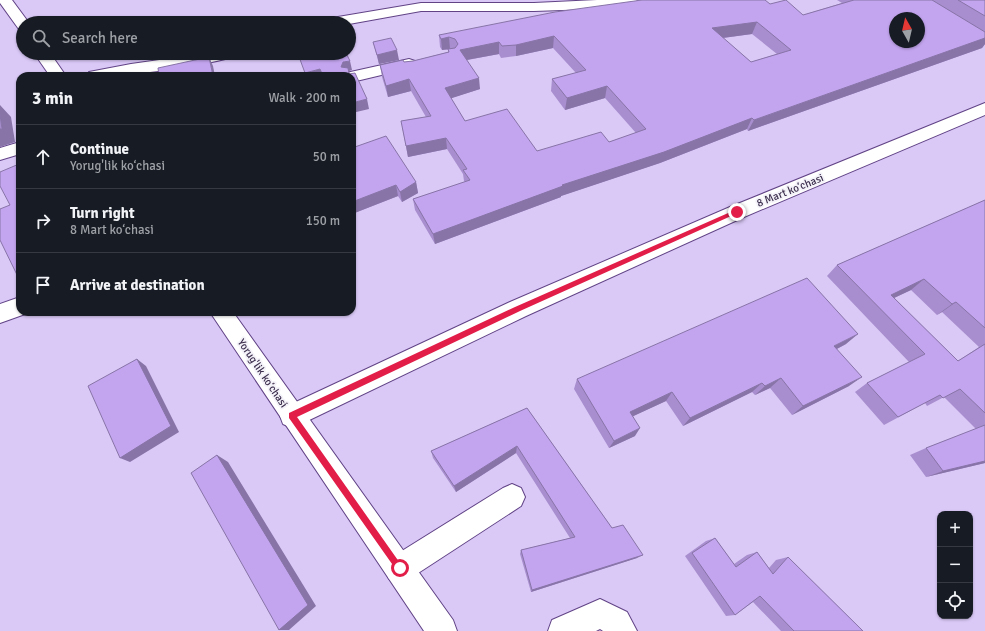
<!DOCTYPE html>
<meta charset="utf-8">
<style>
:root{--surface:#171b24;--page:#242831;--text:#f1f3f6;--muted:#9ea1a6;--line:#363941}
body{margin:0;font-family:Signika,sans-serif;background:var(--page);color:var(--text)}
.controls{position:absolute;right:12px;bottom:12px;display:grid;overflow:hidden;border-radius:8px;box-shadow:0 1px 3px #0004}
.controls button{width:36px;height:36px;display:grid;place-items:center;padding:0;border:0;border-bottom:1px solid var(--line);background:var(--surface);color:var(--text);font:20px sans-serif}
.compass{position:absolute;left:889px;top:12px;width:36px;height:36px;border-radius:50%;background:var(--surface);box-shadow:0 1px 3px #0004;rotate:352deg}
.stop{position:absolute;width:12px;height:12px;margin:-9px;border:3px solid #e11d48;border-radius:50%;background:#fff}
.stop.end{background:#e11d48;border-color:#fff;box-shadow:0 1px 4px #0008}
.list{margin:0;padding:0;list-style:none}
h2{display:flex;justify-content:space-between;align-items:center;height:52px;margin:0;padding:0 16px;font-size:17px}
h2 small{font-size:13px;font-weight:400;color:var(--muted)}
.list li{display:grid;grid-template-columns:26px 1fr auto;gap:12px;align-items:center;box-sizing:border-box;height:64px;padding:0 16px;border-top:1px solid var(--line)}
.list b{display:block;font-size:15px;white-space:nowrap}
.list p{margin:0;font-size:13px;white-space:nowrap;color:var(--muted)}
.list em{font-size:13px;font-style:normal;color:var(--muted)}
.icon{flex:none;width:22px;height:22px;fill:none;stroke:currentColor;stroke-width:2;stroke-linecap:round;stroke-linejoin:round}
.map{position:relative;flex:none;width:985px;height:631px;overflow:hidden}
.search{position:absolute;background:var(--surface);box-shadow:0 1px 3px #0004;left:16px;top:16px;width:340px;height:44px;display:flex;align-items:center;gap:10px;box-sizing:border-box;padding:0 14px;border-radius:22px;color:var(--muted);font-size:15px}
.panel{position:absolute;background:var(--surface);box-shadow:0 1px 3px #0004;left:16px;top:72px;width:340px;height:244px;border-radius:12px}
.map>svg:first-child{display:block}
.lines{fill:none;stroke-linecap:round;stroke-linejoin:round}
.minor-casing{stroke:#614386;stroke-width:2}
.major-casing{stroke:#614386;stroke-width:2}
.minor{fill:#fff;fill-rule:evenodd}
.major{fill:#fff;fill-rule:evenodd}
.wall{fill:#a88ece;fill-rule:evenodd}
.shaded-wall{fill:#8874a7}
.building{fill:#c3a5ef;stroke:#8874a7;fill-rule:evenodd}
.route{fill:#e11d48}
.labels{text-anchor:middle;stroke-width:3.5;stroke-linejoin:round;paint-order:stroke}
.street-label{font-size:11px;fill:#3c2f4e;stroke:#f4f2f9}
</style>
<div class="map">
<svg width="985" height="631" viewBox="0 0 985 631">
<rect width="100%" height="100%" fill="#dac9f7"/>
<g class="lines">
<defs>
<path id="minor" d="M597,0H637L635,3L630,4L591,9L534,11H421L349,24L319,23L321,20L326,19L421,3H534Z
M209,53H241L238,56C190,68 136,76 87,76L89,72L131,64Z
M409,59L415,61L417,64L415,67L352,82V76H345L346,73Z
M985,103V115L744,217L526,316L301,424L292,428L283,424L280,416L283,408L510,302L730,207Z
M20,142V154L0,160V148Z
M20,297V312L28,313L0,323V304Z
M512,484L521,488L525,497L521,506L409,579L399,583L389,579L385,569L389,559L503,488Z
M600,599L627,612L637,631H603L600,629L596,631H548L552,620Z"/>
<path id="major" d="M0,0H12L29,23H23V29L18,28L0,3Z
M34,53H50L66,76H50Z
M210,312H233L453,620L457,631H424Z"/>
</defs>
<use href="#minor" class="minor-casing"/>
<use href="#major" class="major-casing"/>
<use href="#minor" class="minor"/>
<use href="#major" class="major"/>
</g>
<path class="wall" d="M837,0H985V44L982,48L748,131L747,129L660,163L561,196V197L435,244L415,210L413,199L465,182L464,181L463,174L447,149L408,157L401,121L426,117L411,91L388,97L382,77L380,65L413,61L448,52V49H450L442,50L440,47L439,35L770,4L803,15L842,3ZM752,34L777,54L751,62L723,38ZM553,48L576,73L552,79L551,91L565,110L605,98L636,133L609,142L537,151L465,121L451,98L480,89L467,60L499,54L501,58L516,56Z
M373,42L399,60L379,64Z
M352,148L416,182L418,193L402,202L398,196L352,214Z
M985,200V463L926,477L910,455L926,448L976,429L944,397L927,406L925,403L884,425L855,392L867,383L909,362L827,276L837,265ZM911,290L937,315L942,312L979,347L958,361L894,298Z
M846,344L837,349L849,386L792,415L770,388L755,395L752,392L683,426L666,401L633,416L635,436L609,448L574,389L577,379Z
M527,408L612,528L637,558L531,592L520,554L521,550L570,538L516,453L456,492L433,458L431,451Z
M715,538L734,564L747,555L757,552L769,568L776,560L788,557L863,631H781L753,602L735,615L726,616L685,556L706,541Z"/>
<path class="shaded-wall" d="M757,22L752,34L707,40L712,28Z
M554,36L553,48L516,56V45Z
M449,37L450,49L442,50L441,39Z
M985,38V44L982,48L748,131L754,120Z
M499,42V54L461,61L460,50Z
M397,50L399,60L379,64L377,55Z
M209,57L213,66L215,76H213Z
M350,61L352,70L349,71L350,76H349L341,67L343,62Z
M320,69L323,76H306L305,73Z
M479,78L480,89L446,100L445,88Z
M409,79L411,91L388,97L386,86Z
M607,86L605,98L565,110L567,98Z
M367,99L369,109L352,113V103Z
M0,105L11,117L15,142L0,147Z
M752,118L747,129L660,163L561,196V197L435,244L433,234L562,185Z
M446,138L447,149L408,157L406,146Z
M416,182L418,193L402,202L400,192Z
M396,185L398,196L352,214V202Z
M924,279L911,290L879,305L891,295Z
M956,302L942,312L937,315L952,304Z
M858,334L846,344L823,356L834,346Z
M137,359L146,366L179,432L130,462L120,458Z
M862,377L849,386L792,415L803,406Z
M781,378L770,388L755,395L765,386Z
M762,383L752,392L683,426L690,418Z
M672,392L666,401L625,420L630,412Z
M640,428L635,436L609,448L614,441Z
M517,446L516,453L456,492L454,486Z
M217,455L228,462L316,606L289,630H279Z
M985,461V463L926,477L943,471Z
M643,555L637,558L531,592L532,590Z"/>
<path class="building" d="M642,0H765L770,4L786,0L803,15L854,0H932L985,32V38L754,120L752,118L664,152L562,185L563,186L433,234L413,199L470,180L463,170L467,169L446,138L406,146L401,121L431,116L409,79L386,86L380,65L403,60L404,62L413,61L449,52L448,49L455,48L458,44L455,39L449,37L441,39L439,35L555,12ZM895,18H919V42H895ZM757,22L791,50L751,62L712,28ZM554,36L586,70L552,79L567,98L607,86L646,129L609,142L601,132L537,151L507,109L465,121L445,88L479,78L460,50L499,42L502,46L516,45Z
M958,0H985V16Z
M391,38L397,50L377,55L373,42Z
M303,53H346L350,61L343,62L341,67L348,68L349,74L355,73L367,99L352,103V76H323L320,69L305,73L298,54Z
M209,57L213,76H159L158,68Z
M0,114L2,129H0Z
M386,136L416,182L400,192L396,185L352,202V148Z
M19,164L20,165V281L0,240V209L10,205L0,186V172Z
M985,200V328L956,302L952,304L924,279L891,295L958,361L985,344V413L960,389L943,398L940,395L898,417L867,383L925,354L837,265Z
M807,278L858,334L834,346L862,377L803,406L781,378L765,386L762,383L690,418L672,392L630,412L640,428L614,441L577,379Z
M137,359L171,426L120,458L88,386Z
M527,408L612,528L623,525L643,555L532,590L521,550L575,537L517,446L454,486L431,451Z
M985,425V461L943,471L926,448Z
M217,455L308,605L279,630L191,473Z
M715,538L736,567L757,552L773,574L788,557L863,631H794L760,596L735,615L692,553Z"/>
<path class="route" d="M735,210H737L740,212L520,311L297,417L402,566L404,568L402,571L400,573L397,571L289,418V413L515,307Z"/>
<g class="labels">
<g class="street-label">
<text transform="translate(790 190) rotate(-22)" y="4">8 Mart koʻchasi</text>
<text transform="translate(263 373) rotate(56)" y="4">Yorug'lik koʻchasi</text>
</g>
</g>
</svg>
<div class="controls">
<button>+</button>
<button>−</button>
<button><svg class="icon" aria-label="locate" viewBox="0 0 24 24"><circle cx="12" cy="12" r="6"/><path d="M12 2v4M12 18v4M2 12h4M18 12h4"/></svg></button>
</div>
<svg class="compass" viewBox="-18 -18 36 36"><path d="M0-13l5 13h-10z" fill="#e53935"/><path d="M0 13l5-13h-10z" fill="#9ea1a6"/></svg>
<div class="stop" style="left:400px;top:568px"></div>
<div class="stop end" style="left:737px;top:212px"></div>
<div class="search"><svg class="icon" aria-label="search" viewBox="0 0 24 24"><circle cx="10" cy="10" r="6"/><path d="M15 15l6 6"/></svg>Search here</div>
<section class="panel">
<h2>3 min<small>Walk · 200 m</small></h2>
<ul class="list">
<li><svg class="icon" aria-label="ahead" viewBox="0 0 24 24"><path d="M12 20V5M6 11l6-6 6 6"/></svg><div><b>Continue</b><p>Yorug'lik koʻchasi</p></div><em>50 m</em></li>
<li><svg class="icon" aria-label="right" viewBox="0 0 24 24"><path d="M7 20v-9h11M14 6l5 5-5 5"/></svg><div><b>Turn right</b><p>8 Mart koʻchasi</p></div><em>150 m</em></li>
<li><svg class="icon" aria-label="arrive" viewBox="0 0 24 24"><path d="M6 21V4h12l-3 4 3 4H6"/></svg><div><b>Arrive at destination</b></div></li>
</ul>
</section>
</div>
